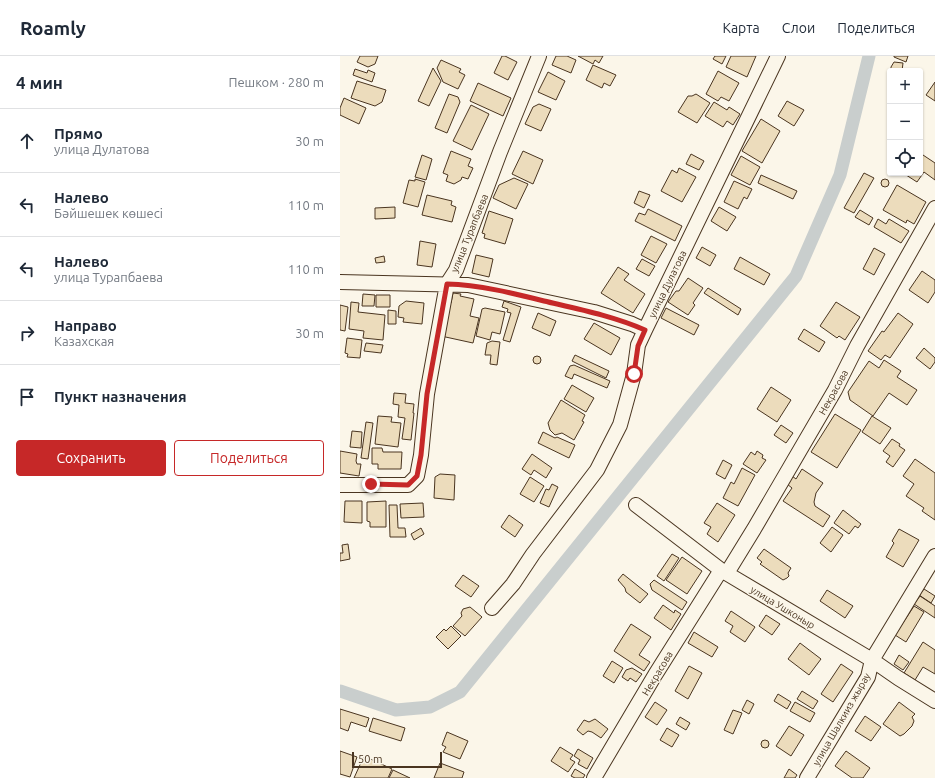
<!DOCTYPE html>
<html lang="ru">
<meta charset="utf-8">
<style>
:root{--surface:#fff;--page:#f6f6f7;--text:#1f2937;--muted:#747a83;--line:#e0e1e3;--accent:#c62828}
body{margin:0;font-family:Ubuntu,sans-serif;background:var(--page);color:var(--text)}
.controls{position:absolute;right:12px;top:12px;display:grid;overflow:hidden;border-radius:4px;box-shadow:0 1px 3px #0004}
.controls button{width:36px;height:36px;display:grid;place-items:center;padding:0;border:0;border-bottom:1px solid var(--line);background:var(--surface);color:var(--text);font:20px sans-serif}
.scale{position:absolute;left:12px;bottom:10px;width:90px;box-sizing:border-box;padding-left:4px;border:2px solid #4a3520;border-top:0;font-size:11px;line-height:14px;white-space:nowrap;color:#4a3520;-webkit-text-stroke:3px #fbf6e9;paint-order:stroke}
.stop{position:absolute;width:12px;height:12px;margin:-9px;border:3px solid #c62828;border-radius:50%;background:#fff}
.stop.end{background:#c62828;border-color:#fff;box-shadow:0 1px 4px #0008}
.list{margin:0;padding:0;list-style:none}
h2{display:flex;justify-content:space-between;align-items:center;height:52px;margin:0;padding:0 16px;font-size:17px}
h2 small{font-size:13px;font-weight:400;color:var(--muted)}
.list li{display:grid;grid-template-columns:26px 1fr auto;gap:12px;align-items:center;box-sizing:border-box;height:64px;padding:0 16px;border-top:1px solid var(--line)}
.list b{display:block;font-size:15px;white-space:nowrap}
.list p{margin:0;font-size:13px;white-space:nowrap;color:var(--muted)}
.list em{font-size:13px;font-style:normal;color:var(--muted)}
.actions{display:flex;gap:8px;padding:12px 16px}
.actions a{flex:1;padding:9px 0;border:1px solid var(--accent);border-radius:4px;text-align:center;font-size:14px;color:var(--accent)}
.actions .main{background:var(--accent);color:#fff}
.icon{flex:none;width:22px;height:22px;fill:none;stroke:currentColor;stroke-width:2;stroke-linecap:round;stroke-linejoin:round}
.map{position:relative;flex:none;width:595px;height:722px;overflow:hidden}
header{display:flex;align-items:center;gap:24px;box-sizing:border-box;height:56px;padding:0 20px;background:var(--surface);border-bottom:1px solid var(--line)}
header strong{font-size:19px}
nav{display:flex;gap:22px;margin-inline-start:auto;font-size:14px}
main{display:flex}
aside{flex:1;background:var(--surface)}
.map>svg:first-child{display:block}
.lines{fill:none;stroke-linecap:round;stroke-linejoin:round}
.canal{stroke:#c9cecd;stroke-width:13}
.building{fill:#ecdcbc;stroke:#4a3520}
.minor-casing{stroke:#4a3520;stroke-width:16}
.minor{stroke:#fbf6e9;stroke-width:14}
.route{stroke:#c62828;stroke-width:5}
.labels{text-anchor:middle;stroke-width:3;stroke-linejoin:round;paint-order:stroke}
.street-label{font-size:10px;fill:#4a3520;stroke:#fbf6e9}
</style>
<header>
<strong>Roamly</strong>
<nav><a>Карта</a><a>Слои</a><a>Поделиться</a></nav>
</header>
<main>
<aside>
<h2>4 мин<small>Пешком · 280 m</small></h2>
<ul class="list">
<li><svg class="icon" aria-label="ahead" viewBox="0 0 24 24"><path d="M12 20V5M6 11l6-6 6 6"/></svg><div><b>Прямо</b><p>улица Дулатова</p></div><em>30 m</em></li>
<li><svg class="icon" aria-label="left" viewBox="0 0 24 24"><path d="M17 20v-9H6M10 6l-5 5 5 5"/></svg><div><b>Налево</b><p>Бәйшешек көшесі</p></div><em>110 m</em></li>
<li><svg class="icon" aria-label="left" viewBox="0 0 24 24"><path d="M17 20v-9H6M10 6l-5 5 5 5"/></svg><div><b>Налево</b><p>улица Турапбаева</p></div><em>110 m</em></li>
<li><svg class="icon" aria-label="right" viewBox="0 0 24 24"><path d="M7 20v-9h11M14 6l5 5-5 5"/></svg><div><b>Направо</b><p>Казахская</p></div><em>30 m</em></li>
<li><svg class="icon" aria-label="arrive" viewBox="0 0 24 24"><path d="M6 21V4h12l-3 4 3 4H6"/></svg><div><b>Пункт назначения</b></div></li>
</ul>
<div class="actions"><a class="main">Сохранить</a><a>Поделиться</a></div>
</aside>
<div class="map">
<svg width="595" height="722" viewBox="0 0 595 722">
<rect width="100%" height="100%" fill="#fbf6e9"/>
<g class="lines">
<path class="canal" d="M0,635L56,654L90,651L120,636L456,220L500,119L529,0"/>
</g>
<path class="building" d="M20,0H38L35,8L28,11L17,6Z
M162,0H165L177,6L168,24L154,17Z
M216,0H227L236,4L231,17L212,9Z
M238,0H263L259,7L255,4L253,8Z
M375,0H386L382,8L373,3Z
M391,0H416L407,21L386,11Z
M554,0H568L566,6L554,1Z
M101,4L121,13L119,16L125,19L118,33L103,26L97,12Z
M554,6L563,7L562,15H551V11Z
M253,9L276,19L270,30L264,27L262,32L246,24Z
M93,12L101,25L89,50L78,45Z
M15,13L27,17L28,14L35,17L32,26L13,19Z
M378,15L399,27L389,45L381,41L378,45L366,38Z
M208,16L225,25L216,44L198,36Z
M17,25L46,34L42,46L35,50L11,42Z
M595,26V45L586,39Z
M138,27L171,42L163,60L130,45Z
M109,38L118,41L120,46L107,77L95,72Z
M356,38L370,47L357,67L338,56L348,40H352Z
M4,42L26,52L19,68L0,59V52Z
M447,45L464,54L454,70L438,60Z
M374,46L387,54L389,51L400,58L393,69L387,65L383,71L365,60Z
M199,48L211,53L201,75L185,68L193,51Z
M131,49L149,58L132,94L113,85Z
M421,63L440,75L422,107L402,95Z
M111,95L131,103L128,110L133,112L128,123L122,121L121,124L114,128L106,125L108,119L103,117Z
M183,95L203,104L193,128L172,118Z
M580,97L595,107V124L584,116L577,126L563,117H580Z
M351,98L364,105L359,114L346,108Z
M82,99L92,103L86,124L75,121Z
M401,100L420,111L410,129L391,119Z
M339,112L356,121L342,146L321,135L332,114L337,117Z
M524,117L534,122L514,157L504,152Z
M421,119L457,135L453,143L418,127Z
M174,122L188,128L176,153L153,142L159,129Z
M541 127a4 4 0 1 1 8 0a4 4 0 1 1-8 0Z
M75,123L85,126L78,151L63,147L69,124L75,125Z
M394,125L412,133L407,143L404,141L398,153L384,146Z
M557,129L586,146L574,168L567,164L566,167L543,154Z
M299,135L310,139L304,152L294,147Z
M87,139L112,145L111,149L116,151L112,166L82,159Z
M55,151V162L35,163V152Z
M379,151L396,161L387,175L371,165Z
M308,153L342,170L335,185L295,165L299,157L305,159Z
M520,154L533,162L529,169L515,161Z
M149,155L173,163L165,188L144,182L145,178L142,177Z
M538,163L546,168L549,163L569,175L561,187L534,171Z
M311,180L327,188L316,207L301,199Z
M80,185L96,188L92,211L77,209Z
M362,191L376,199L370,210L356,202Z
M534,192L545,198L534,219L523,213Z
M136,199L153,203L149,221L132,217Z
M44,200L45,206L36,207L35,202Z
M400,201L430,218L424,229L394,213Z
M302,203L315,210L309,220L296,213Z
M278,211L289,218L284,224L305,238L293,257L261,237Z
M582,215L595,224V236L588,247L569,234Z
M348,222L363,232L353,247L355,249L348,259L328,246L336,235H339Z
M368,232L401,253L398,259L364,237Z
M113,237L121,238L120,240L134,243L130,260L139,262L133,287L101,280L108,246L111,247Z
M23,238L35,239L34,250H22Z
M36,239H50V251H36Z
M66,245L84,247L82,268L63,266L64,262L58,261L59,250Z
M164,245L181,251L170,286L163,284L171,257L167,256L168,253L162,251Z
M11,246L19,247L18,256L45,259L43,284L23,282L24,275L9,273Z
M496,246L520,261L505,284L499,280L497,282L480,270Z
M0,249L8,251L5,275L0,274Z
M145,252L165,256L160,278L152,276L150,284L136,280L142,253Z
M326,252L359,269L354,279L321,262Z
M48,254L56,255V268H48Z
M198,257L216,265L210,280L192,272Z
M558,257L573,268L550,302L545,299L541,304L528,295L542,275L544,276Z
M254,267L280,282L271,299L244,283Z
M464,273L485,286L479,296L458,283Z
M7,282L22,284L20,302L7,301L8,298L5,297Z
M152,285L160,286L157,309L150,308L151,299H145L147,287Z
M26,287L43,289L41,297L24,295Z
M584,292L595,302V306L590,313L576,302Z
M235,299L269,315L266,322L232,305Z
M193 304a4 4 0 1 1 8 0a4 4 0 1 1-8 0Z
M544,304L561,315L557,321L577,334L567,349L549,337L533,360L510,344L508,336L529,305L539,312Z
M234,309L270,325L267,332L234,318L232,323L225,320L230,310Z
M232,329L254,342L246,356L224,343Z
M431,331L451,344L437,366L417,353Z
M54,337L66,338L65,347L74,348L73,357H74L71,384L62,383L65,362L58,361L59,349L53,348Z
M221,344L245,359L242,365L244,366L234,384L222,377L215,379L210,374L208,367Z
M495,358L521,374L497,412L471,396Z
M38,360L52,361L51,366L61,367L58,391L35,388Z
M532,360L551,372L540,388L522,376Z
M26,366L33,367L28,403L21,402Z
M441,369L453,377L446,387L434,379Z
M12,375L22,376L21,392L10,391Z
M203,376L215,382L217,381L235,389L229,402L198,387Z
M552,383L560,388L559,390L565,394L553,411L546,406L550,400L543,395Z
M32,392H42L43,396H62L61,413H38V408H32Z
M0,395L17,398L16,405L17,408H21L19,420L0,417Z
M417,395L423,399L422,402L426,404L417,417L403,408L411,396L415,399Z
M192,398L212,412L206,422L194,414L191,419L182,413Z
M575,403L595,417V464L582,455L584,452L566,440L574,428L563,420Z
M383,404L392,409L385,423L376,418Z
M402,412L415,419L398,450L383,442L391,426L394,428Z
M462,413L483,427L476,437L474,446L475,450L490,460L483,471L443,445L452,432L447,428L452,420L456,423Z
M100,418L115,419L114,444L94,442L95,421Z
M190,421L204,430L194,446L180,438Z
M212,428L218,431L209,451L200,447L206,433L209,434Z
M5,445H22V467L4,466Z
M46,445V471H30V466L27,465V446Z
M83,447L84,461L61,462L60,448Z
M377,447L395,459L378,486L367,478L371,471L364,467Z
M49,449H57L58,472H65L66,481H50Z
M503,454L521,468L518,472L515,470L509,478L494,467Z
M169,459L183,469L175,481L161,471Z
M492,471L503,479L491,496L480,487Z
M81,472L84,478L74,484L71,478Z
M559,473L579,484L563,511L546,501L554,487L552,485Z
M8,488L10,503L0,505V497H3L2,489Z
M424,493L451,512L448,517L449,520L447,522L443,524L420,508L422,506L417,502Z
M332,498L339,502L324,525L317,520Z
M342,501L362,515L347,538L326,524Z
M283,518L308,538L300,547L286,536L285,532L278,524Z
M123,519L139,530L131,541L115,530Z
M314,524L347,546L342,554L312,534L310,528Z
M584,533L595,540L591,547L579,539Z
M487,534L513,550L505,562L480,545Z
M580,540L595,550V562L574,548Z
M323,549L334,557L335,554L341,558L331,574L314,562Z
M574,550L584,556L566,586L555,579Z
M130,551L142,561L125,580L113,570L122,560L121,557L123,553Z
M391,555L415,571L405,586L390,576L393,570L385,565Z
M426,559L440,568L432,579L419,570Z
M291,568L311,581L299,599L310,606L304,615L274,595Z
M111,570L121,580L108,593L96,581L104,573L106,575Z
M354,576L378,591L372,601L348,587Z
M583,586L595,594V618L583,611L575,624L564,617Z
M460,587L481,603L469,619L448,603Z
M559,599L569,606L563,614L554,608Z
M272,605L283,612L274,627L263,620Z
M501,608L513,616L493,646L481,638Z
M349,610L362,617L348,643L335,635Z
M292,612L302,618L296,626L290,622L288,625L282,621L286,614Z
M462,635L478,645L473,653L457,643Z
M438,638L451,646L447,653L434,645Z
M407,644L414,648L409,658L402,654Z
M315,646L327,654L317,669L305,661Z
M455,646L475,657L470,666L450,655Z
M559,646L575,658L572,661L574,665L572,670L564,678L560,680L543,668Z
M0,653L29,662L26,671L11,666L8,675L0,672Z
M393,654L402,657L393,678L384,674Z
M525,660L541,671L531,685L515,675Z
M340,661L350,667L346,674L336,668Z
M33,662L65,672L61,685L29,675Z
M255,663L268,673L261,682L252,676L248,675L243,679L237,674L244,664L249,666Z
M449,670L464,679L451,700L436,690Z
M327,672L339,679L332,691L320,684Z
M107,676L128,685L120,703L103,696L106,691L102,689Z
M421 688a4 4 0 1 1 8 0a4 4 0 1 1-8 0Z
M220,691L233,699L230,703L235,706L228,716L211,705Z
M238,693L253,702L247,713L238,708L240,704L234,700Z
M0,695L17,701L10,721L0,718Z
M506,695L530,712L523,722H512L495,710Z
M24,700L52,713L48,722H14Z
M100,707L124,716L122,722H94Z
M235,713L245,719L243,722H235L231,720Z
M449,713L457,719L455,722H444Z
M53,714L70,722H49Z"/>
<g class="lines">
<defs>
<path id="minor" d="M0,226L128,229L254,256L292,268L305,274
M0,429H68L77,420L81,399L87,338L107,228L116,214L160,96L199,0
M296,449L381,514L532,604L558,622L595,645
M387,517L414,473L495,334L517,290L595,152
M152,552L173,528L193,498L257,414L280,369L294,318L298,289L305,274L438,0
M254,722L315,619L381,514
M467,722L528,621L532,604L595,500"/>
</defs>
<use href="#minor" class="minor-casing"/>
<use href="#minor" class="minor"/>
</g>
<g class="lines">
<path class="route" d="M31,428L68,429L77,420L81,399L87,338L107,228C140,229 172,237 204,245C238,253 273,260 305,274L298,290L294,318"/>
</g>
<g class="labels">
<g class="street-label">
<text transform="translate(129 177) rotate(-68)" y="4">улица Турапбаева</text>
<text transform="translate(327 228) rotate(-64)" y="4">улица Дулатова</text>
<text transform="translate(493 336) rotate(-61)" y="4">Некрасова</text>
<text transform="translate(443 551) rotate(31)" y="4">улица Ушконыр</text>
<text transform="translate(317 617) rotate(-59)" y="4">Некрасова</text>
<text transform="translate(501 663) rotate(-60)" y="4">улица Шалкииз жырау</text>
</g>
</g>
</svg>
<div class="controls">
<button>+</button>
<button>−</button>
<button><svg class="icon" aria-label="locate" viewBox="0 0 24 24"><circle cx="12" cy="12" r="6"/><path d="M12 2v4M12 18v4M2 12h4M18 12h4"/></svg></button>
</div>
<div class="scale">50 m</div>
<div class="stop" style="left:294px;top:318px"></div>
<div class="stop end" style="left:31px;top:428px"></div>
</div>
</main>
